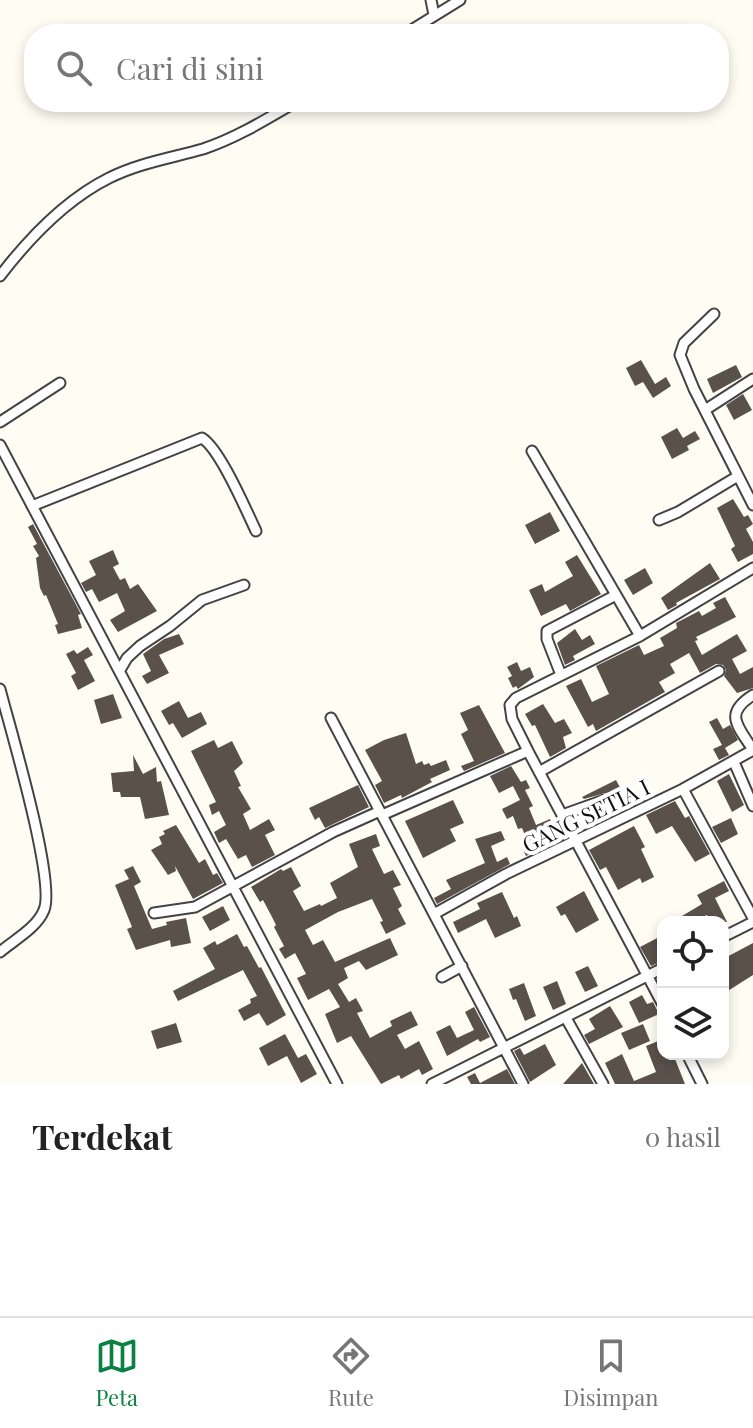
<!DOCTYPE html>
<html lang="id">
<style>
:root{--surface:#fff;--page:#f6f6f6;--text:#222;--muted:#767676;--line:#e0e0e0;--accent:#0b8043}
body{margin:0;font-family:"Playfair Display",serif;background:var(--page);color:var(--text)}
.controls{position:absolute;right:24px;bottom:24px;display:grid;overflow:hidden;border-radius:16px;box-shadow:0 4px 12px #0003}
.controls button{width:72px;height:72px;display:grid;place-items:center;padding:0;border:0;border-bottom:2px solid var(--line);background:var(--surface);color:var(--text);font:40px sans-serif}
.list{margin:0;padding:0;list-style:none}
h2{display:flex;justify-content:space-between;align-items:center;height:104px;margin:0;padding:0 32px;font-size:34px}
h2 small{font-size:26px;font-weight:400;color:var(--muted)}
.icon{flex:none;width:44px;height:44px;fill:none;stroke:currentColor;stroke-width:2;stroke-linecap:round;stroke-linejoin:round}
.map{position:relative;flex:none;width:753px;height:1084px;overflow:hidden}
.search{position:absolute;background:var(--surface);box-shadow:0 4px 12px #0003;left:24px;right:24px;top:24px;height:88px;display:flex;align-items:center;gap:20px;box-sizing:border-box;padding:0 28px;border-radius:32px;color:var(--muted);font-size:30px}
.sheet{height:232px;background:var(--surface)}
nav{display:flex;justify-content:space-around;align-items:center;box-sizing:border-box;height:112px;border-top:2px solid var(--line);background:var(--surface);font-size:22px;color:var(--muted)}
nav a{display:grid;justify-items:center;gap:4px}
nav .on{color:var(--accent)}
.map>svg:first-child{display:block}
.building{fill:#5a514b}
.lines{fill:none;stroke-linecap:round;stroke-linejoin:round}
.street-casing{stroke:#434343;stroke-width:13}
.street{stroke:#fff;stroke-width:9}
.labels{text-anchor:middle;stroke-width:8;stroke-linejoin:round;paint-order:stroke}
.street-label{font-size:22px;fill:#101010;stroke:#fff}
</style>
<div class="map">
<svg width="753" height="1084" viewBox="0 0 753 1084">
<rect width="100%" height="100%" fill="#fffdf3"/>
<path class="building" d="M641,360L655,384L666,377L671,386L653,398L643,382L635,386L626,368Z
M736,365L742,377L713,393L707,379Z
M743,394L752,410L734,420L726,405Z
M677,428L683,438L695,431L700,439L687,446L689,450L672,459L661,437Z
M733,499L744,517L748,515L753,524L746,529L753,542V554L738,562L731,549L735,546L717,508Z
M550,512L560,531L535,544L525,525Z
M33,524L81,614L78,615L82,628L58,634L55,625L58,624L46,595L44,596L40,588L36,558L39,556L33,546L37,544L28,527Z
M113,550L119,564L113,567L120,580L125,578L130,589L138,584L157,611L118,632L110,620L125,611L117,593L99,602L92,589L86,592L81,583L96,575L89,561Z
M577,555L601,594L570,611L566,604L541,616L529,590L542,584L545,592L573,576L565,562Z
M710,563L720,579L676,603L677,605L668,610L661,598Z
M645,568L653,583L633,595L624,580Z
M725,597L736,617L696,637L698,640L695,641L702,655L737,634L747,651L732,659L740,674L753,667V688L737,693L724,676L726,670L723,665L716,664L700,673L689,653L670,664L675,673L659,682L665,692L596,731L593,724L588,727L566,686L581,679L592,702L609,694L596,666L639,645L644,655L664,646L660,638L677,628L676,623L699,611L702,616L716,608L713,603Z
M575,629L582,640L590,635L595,644L573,656L575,660L565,665L557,643Z
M179,634L184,644L159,655L169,673L147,684L142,676L151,671L143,654L164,639Z
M88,647L93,655L84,660L95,681L78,690L71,676L76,673L66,654L74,650L77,654Z
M517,662L521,671L530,667L534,677L518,689L516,686L513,688L508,678L512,676L507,667Z
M113,694L122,718L101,724L94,700Z
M179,701L188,718L201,712L207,724L182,738L173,723L169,725L161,711Z
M543,704L555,723L564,719L572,733L563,737L566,748L550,757L535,725L532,726L525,714Z
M479,705L505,753L464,771L461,766L474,761L461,734L468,730L460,713Z
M717,718L723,729L730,725L738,740L725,748L729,755L719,760L713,749L722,745L709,722Z
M406,733L416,764L422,761L424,765L429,763L431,766L446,760L450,770L430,779L432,782L402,798L401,795L384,803L375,785L382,781L365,750L384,740Z
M214,740L218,748L232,741L243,763L234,771L241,786L238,787L251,809L243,814L250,830L269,819L275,830L265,835L275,855L252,867L246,855L238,859L226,839L219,843L214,832L226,825L219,811L212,815L209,805L216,802L191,751Z
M133,755L143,774L156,767L157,782L161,781L169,815L145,819L140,797H121L120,792H113L111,773L134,771Z
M511,766L521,782L526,780L530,788L525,790L533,806L529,808L536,825L550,819L554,829L550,830L556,842L526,856L521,846L528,843L522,828L518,829L513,816L507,819L502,809L520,800L513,786L499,793L490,776Z
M729,774L744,805L732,812L717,781Z
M616,780L624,795L611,802L609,795L605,793L584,799L582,797Z
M358,785L369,807L325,828L319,817L315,820L309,808Z
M453,800L464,823L450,829L456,841L423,858L405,821Z
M675,801L685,818L689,816L710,854L695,862L672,826L656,834L646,815Z
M731,818L738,834L721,843L712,827Z
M176,825L199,863L205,859L213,875L217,873L223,883L193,899L175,866L176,871L168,875L151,850L162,844L159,837L165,834L163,831Z
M634,826L645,847L641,849L654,877L642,883L640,878L618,890L606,867L600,870L589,850Z
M501,831L505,840L491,846L497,862L507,857L510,864L437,904L434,898L451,889L446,880L485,863L475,839Z
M376,834L380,846L372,849L384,874L393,870L401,885L393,888L402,906L398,909L406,924L386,934L380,922L383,921L372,899L338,912L305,930L313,945L323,940L335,962L390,938L398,955L366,970L359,961L344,968L348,978L338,984L349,1002L356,998L363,1011L357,1013L370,1038L392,1026L390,1021L411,1011L418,1025L397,1035L405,1049L419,1041L433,1069L422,1075L419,1069L401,1079L399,1075L381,1084L351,1036L337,1043L325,1014L340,1007L329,989L308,1000L297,978L306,974L295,953L285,959L279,949L284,946L274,927L276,925L272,917L263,900L260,902L251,887L281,869L283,871L291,867L301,886L293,891L304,911L320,904L321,906L337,898L330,883L358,867L349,844Z
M133,866L141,882L134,886L152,929L167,925L166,922L186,918L191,943L171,947L170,940L136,950L127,929L132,927L115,885L129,879L124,870Z
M724,881L729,891L715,898L727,922H711L707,915L691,922H672L702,904L697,895Z
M584,891L599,920L576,933L565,914L561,916L556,907Z
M502,892L514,918L517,916L521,926L495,938L486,919L458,933L453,922L480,909L477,903Z
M223,906L230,920L210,931L202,917Z
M237,934L244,947L247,946L259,968L261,967L286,1015L267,1026L259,1013L244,1021L238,1010L251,1003L250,999L257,996L243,970L178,1001L173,991L215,969L203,948L215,941L217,945Z
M663,935V961L651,966L640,947Z
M753,943V975L723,994V959Z
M588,966L598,986L585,992L575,972Z
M557,981L566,1004L553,1010L543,987Z
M524,983L536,1016L525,1021L516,999L513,1000L509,989Z
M642,995L647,1004L653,1002L659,1014L639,1023L629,1002Z
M610,1006L623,1027L589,1044L584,1035L595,1029L589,1019Z
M474,1007L490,1037L480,1042L478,1039L447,1056L436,1032L450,1025L457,1038L474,1030L465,1012Z
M176,1023L182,1042L157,1049L151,1031Z
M643,1024L650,1041L629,1050L621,1033Z
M285,1034L298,1058L306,1054L317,1074L301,1083L287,1056L268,1066L259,1048Z
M663,1039V1054H673L685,1084H615L605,1063L622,1054L634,1081L656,1072L646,1046Z
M545,1044L556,1065L530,1082L514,1051L520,1048L524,1055Z
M582,1063L594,1084H563Z
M507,1069L515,1084H471L467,1077L475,1073L480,1083Z"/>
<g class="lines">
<defs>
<path id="street" d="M431,0L434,15
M405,34L460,0
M0,276C30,237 65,200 109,178C139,163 171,158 203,149C236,138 267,119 296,102
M714,314L684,343L680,355L694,389L753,505
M705,410L753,379
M0,422L60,383
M0,445L337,1084
M532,451L640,636
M32,506L202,438C220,449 246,510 256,531
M659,520L678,512L738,476
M120,670L127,658L140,646L170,626L202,600L244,585
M561,675L547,639V631L616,595
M0,689C10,728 56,881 44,910C37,928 14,940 0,952
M331,718L523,1084
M734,762L753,806
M539,772L719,671
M683,789L753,918
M382,815L528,751
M562,815L604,800
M154,913L195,907L333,832L380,811
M434,914L506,874L683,789L753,750C738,726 723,714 753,695
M723,937L753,922
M442,977L462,966
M663,1005L528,751L512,719L510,705L516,698L640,636L753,568
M566,1018L603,1084
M687,1054L702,1084
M432,1084L663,968"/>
</defs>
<use href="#street" class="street-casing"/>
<use href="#street" class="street"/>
</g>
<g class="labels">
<g class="street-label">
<text transform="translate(586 816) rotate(-26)" y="8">GANG SETIA I</text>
</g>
</g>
</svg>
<div class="controls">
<button><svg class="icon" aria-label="locate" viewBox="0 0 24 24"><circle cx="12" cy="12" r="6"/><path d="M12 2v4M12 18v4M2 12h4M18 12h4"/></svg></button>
<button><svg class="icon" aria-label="layers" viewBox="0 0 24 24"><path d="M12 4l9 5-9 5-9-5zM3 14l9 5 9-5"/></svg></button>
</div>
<div class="search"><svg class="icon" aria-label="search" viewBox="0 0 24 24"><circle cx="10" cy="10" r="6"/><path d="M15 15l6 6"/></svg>Cari di sini</div>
</div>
<section class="sheet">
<h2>Terdekat<small>0 hasil</small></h2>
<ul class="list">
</ul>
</section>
<nav>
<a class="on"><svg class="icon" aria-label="map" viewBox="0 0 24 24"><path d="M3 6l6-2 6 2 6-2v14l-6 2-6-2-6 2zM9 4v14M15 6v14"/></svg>Peta</a>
<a><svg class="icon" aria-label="directions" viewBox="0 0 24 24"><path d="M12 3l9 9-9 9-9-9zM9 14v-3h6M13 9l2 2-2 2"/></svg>Rute</a>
<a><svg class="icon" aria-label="saved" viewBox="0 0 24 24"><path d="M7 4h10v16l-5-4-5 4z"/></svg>Disimpan</a>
</nav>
